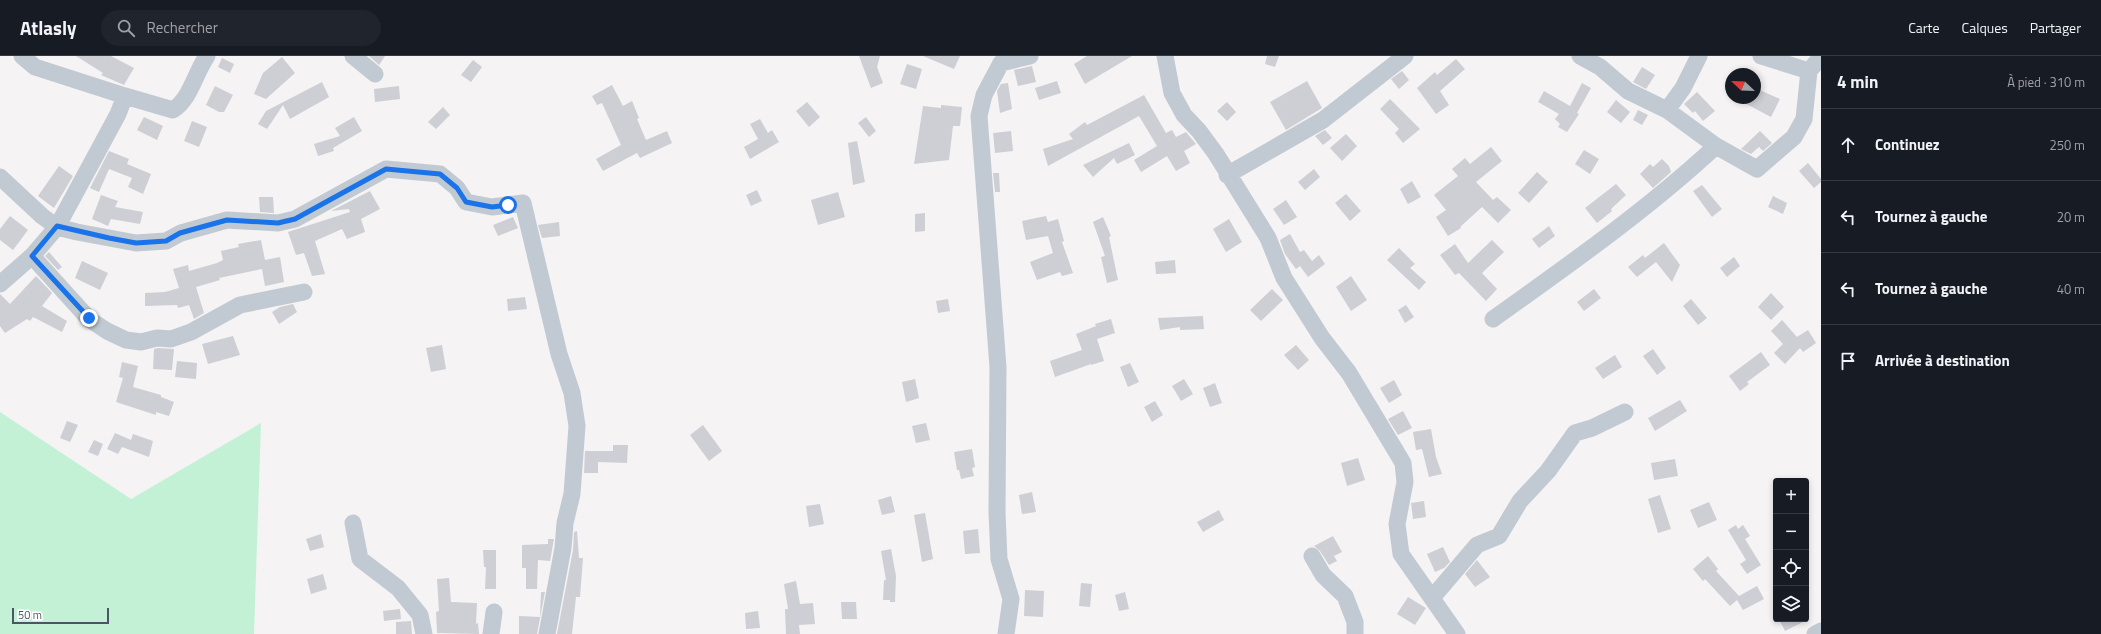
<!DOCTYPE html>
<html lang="fr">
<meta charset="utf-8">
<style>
:root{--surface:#171b24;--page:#20242c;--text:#f1f3f6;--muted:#9ea1a6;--line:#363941}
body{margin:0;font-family:"Titillium Web",sans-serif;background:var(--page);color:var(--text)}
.controls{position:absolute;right:12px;bottom:12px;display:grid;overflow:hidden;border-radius:4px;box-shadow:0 2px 6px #0003}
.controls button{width:36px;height:36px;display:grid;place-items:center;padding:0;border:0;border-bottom:1px solid var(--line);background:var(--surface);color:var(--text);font:20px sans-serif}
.compass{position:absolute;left:1725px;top:12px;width:36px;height:36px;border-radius:50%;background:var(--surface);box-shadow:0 2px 6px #0003;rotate:293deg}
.scale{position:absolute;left:12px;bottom:10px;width:97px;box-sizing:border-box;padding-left:4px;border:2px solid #4a5661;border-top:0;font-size:11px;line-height:14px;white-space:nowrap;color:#4a5661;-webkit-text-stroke:3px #fff;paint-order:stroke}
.stop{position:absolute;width:12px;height:12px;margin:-9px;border:3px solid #1a73e8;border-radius:50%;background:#fff}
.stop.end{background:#1a73e8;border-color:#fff;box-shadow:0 1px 4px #0008}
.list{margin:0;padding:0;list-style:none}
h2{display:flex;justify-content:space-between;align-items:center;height:52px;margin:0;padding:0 16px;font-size:17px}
h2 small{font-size:13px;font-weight:400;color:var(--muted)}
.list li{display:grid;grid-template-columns:26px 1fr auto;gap:12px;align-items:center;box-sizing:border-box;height:72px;padding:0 16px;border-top:1px solid var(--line)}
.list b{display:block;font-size:15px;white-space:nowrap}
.list em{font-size:13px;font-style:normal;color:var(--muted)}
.icon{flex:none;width:22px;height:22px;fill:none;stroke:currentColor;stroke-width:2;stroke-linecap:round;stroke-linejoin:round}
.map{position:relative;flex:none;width:1821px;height:578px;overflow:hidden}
header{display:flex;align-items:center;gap:24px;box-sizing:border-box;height:56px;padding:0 20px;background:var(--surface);border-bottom:1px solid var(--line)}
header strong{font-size:19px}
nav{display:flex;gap:22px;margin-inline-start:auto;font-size:14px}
.search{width:280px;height:36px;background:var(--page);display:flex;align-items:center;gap:10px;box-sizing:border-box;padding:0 14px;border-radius:22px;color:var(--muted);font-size:15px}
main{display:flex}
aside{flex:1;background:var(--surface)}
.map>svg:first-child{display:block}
.green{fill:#c3f1d5}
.building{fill:#cdcfd5}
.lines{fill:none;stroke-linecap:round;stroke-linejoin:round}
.minor{stroke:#c1cad2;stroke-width:17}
.route{stroke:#1a73e8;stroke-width:5}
</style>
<header>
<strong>Atlasly</strong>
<div class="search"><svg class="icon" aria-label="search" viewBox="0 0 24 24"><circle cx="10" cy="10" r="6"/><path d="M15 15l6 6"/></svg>Rechercher</div>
<nav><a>Carte</a><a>Calques</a><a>Partager</a></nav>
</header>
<main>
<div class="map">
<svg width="1821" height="578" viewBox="0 0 1821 578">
<rect width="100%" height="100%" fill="#f5f3f3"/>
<path class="green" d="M0,356L131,443L261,367L254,578H0Z"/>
<path class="building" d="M76,0H111L134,12L124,29L101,19L103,17Z
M369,0H385L379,9Z
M859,0H880L877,11L883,27L871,32Z
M923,0H960L954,13Z
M1087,0H1132L1085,28L1074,8Z
M1267,0H1279L1275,11L1265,8Z
M282,1L295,17L266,43L254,38L263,17Z
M222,2L234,8L230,17L218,11Z
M1456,3L1465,13L1440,35L1449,49L1436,58L1417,32L1435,16L1437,19Z
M473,4L482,11L471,26L461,19Z
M907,8L922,13L916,33L900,28Z
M1032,10L1036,26L1018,30L1014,14Z
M1642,11L1655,19L1646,33L1633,26Z
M1402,15L1409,24L1399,33L1391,23Z
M1057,25L1061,37L1039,44L1035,32Z
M1307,25L1322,52L1286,74L1270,46Z
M322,26L329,41L290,63L283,49L267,73L258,68L266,55Z
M1008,27L1012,53L1000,57L997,35L1001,28Z
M1582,27L1591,32L1577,57L1579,58L1567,76L1558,71L1560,68L1555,63L1559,58L1538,46L1544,35L1570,50Z
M612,29L623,50L632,45L639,62L637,63L646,84L667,75L672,87L640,102L637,97L603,115L596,103L621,89L602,47L597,49L592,40Z
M215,30L233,39L224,56H219L206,49Z
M399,30L400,43L375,46L374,33Z
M1755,32L1780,43L1771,61L1735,42H1755Z
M1697,36L1715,55L1703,65L1695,55L1693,57L1684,48Z
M1144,39L1166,77L1172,74L1176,81L1186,76L1196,88L1184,95L1190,107L1176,115L1167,100L1141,116L1134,104L1157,90L1139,60L1048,110L1043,93L1073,83L1069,78L1085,66L1087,69Z
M1390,43L1420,73L1403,87L1395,77L1399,73L1380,53Z
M1616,44L1630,56L1621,67L1607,56Z
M807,46L820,61L809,71L796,55Z
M1227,46L1236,56L1227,65L1217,55Z
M941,49L962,51L960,70H953L949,104L914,108L923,50L941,52Z
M443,51L450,59L436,73L428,66Z
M1638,54L1648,59L1642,69L1633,64Z
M144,61L163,70L157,84L137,74Z
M354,61L362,75L333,92L334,95L318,100L314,88L340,80L335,72Z
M866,61L876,75L869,81L858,67Z
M760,63L768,77L772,74L779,86L750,103L744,91L758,83L750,68Z
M192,65L207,71L199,91L184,85Z
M1325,74L1332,82L1323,89L1315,80Z
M1011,75L1013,95L995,97L993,77Z
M1760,75L1772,87L1763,95L1759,91L1751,98L1741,93Z
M1346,78L1357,90L1342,105L1330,92Z
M857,85L865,126L853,129L848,87Z
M1129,87L1135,99L1117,108L1114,102L1093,121L1083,109Z
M1491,91L1502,105L1476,126L1493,144L1497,141L1511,154L1498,167L1482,151L1460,171L1461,172L1448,180L1436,161L1446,154L1434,139L1458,120L1452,113L1465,102L1470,108Z
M1584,94L1599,103L1590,118L1575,108Z
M109,95L129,103L127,108L151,118L143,138L128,131L132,122L109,113L99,136L90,132Z
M1662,103L1669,110L1671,116L1653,132L1640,118L1650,108L1653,111Z
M1808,107L1821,123V126L1814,132L1799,115Z
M59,110L73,120L54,152L38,140Z
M1314,113L1320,121L1305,134L1298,126Z
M1537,116L1548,126L1529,147L1518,137Z
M993,117H999L1000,136H995Z
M1412,125L1421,141L1408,148L1400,133Z
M1616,128L1626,139L1611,153L1612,155L1597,167L1585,152Z
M1702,129L1722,153L1712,161L1693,135Z
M757,134L762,145L751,150L746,139Z
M370,135L380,153L361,163L365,176L347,183L342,173L315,185L325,218L312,220L304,197L296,199L288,176L350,156L349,153L331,155Z
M838,136L845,161L818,169L811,144Z
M1346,138L1361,155L1350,165L1335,147Z
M101,139L118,145L115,151L143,156L140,168L111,163L108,170L92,163Z
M1773,140L1787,147L1783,158L1768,151Z
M259,141H273L274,157L260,156Z
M1286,144L1297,161L1284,169L1273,153Z
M925,157V175L915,176V158Z
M10,160L28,174L13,194L0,184V173Z
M1046,160L1048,166L1058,163L1064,185L1062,186L1073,217L1062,220L1060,216L1037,224L1030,206L1053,197L1048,180L1026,184L1022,165Z
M513,161L518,172L498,180L493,169Z
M1103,161L1111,180L1109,181L1118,224L1107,227L1101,201L1105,200L1093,166Z
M1229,163L1242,186L1226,196L1213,173Z
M559,166L560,180L542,182L538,169Z
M1549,170L1555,180L1539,192L1532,183Z
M1290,178L1300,196L1304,194L1312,205L1319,199L1325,208L1308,221L1300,210L1296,213L1285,198L1280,184Z
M261,184L265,204L280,201L284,226L265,230L262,213L219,222L220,224L196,231L204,257L194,263L189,249L178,252L177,249L145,250V237L165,236L179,232L173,213L188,209L189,215L217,207L223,204L221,195L239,191L238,188Z
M1492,184L1504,196L1482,217L1497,233L1486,245L1459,217L1455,219L1440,199L1455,188L1468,207Z
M1664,187L1680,209L1672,226L1656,206L1637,221L1628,211L1643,199L1645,202Z
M1399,192L1415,208L1410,212L1426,226L1419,234L1387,204Z
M49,196L62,211L58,214L45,200Z
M1734,201L1740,210L1727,221L1720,212Z
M1175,204L1176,217L1156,218L1155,206Z
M82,205L108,217L100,234L75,222Z
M36,220L52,237L42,250L67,265L62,276L33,261L30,265L27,263L5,277L0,270V238L10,248Z
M1351,220L1367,244L1351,255L1336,231Z
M1272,233L1283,244L1261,265L1250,254Z
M1594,233L1601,242L1584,255L1577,246Z
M1771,237L1784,251L1771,264L1758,251Z
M525,241L527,253L508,255L507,243Z
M948,243L950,255L938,257L936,245Z
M1691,243L1707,262L1698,269L1683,250Z
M293,248L297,256L279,268L272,256L280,251Z
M1406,249L1414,261L1405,267L1398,254Z
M1203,260L1204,273L1180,274V271L1160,274L1158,262Z
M1111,263L1115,277L1097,283L1104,305L1091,309V308L1055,321L1050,305L1082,294L1076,278L1096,270L1095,268Z
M1782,264L1797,281L1808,274L1816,287L1803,296L1800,292L1785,308L1774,297L1783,288L1771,275Z
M233,280L240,299L208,308L202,288Z
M442,289L446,313L431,316L426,292Z
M1296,289L1309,304L1298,314L1284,299Z
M158,292L174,293L172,314L153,313L154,293Z
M1653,293L1666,312L1657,319L1643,300Z
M1761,296L1770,309L1747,326L1749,328L1740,335L1729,320Z
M1615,299L1622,311L1603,323L1595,312Z
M177,305L197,307L196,323L175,321Z
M122,306L138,310L133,331L161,339V341L174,346L169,360L156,356V359L116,346L123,322L119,321Z
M1130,307L1139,326L1128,331L1120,311Z
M915,323L919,342L906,346L902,326Z
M1184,323L1193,338L1181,345L1172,330Z
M1394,324L1402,339L1389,347L1380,332Z
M1215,327L1222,347L1210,351L1203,332Z
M1680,344L1687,355L1655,375L1648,362Z
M1155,345L1163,359L1152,366L1144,351Z
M1403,355L1412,372L1398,379L1388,363Z
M67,365L78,369L70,386L60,382Z
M926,367L930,384L916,387L912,370Z
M703,369L722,395L709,405L690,379Z
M1431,373L1436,401L1442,418L1429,421L1422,393L1416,394L1413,376Z
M115,377L131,384L133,378L153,385L149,401L122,391L118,398L107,393Z
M94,384L103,388L98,400L88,396Z
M613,389H628L627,407L598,406V417H584L585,395H613Z
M972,393L975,411L972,412L974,420L961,423L959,414H957L954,396Z
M1358,402L1365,424L1347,430L1341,407Z
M1675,403L1678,420L1654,424L1651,407Z
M1032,436L1036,456L1022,458L1019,439Z
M1660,439L1671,473L1658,477L1648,443Z
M891,440L895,456L882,459L878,444Z
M1424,445L1426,461L1413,463L1411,447Z
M1709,446L1717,464L1698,472L1690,454Z
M820,448L824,468L809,471L806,450Z
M1219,454L1224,464L1203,476L1197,466Z
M925,457L933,503L922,506L914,459Z
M1736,469L1738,473L1743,469L1750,480L1745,483L1761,509L1747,518L1740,508L1746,504L1728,474Z
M978,473L980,497L965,498L963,475Z
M577,475L579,502H583L580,541H576L572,578H557L573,494L574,476Z
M321,478L324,491L310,495L306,483Z
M1333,480L1342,496L1334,500L1337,505L1329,509L1320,495L1314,490Z
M548,483H554L550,505L538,504L537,533H526V512H522V489L548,488Z
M1443,491L1450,506L1444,512L1435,516L1427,498Z
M891,493L896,520L895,546H890V544H883L884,524H886L881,495Z
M483,494H496V533H485L486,511H484Z
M1708,500L1718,513L1716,515L1739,540L1757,530L1764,543L1743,554L1737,544L1730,550L1705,523L1703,525L1693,513Z
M1477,504L1490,521L1475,531L1465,518Z
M323,518L327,533L311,538L307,523Z
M449,522L451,546L477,547L476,568L478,567L479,578L437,577L436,556L439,555L437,523Z
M796,525L800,548L813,547L815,568L799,569L800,578H786L785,553H788L784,528Z
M1081,527L1092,528L1090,551L1079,550Z
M1025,534L1044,535L1043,561L1024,560Z
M541,536H545L537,578H519V560L540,561Z
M1125,536L1129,553L1119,555L1115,539Z
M1408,541L1426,552L1415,569L1397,558Z
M841,546H856L857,563H842Z
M400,553L401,563L384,565L383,555Z
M758,555L760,572L746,573L745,557Z
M1779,563H1809L1785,575Z
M411,565L412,578H396V566Z"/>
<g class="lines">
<path class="minor" d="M22,0L35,11L125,40
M353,0L375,18
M1165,0L1172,37L1184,59L1199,75L1216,98L1268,182L1284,222L1322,282L1349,317L1403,407L1405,426L1397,468L1401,498L1457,578
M1580,0L1600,11L1628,35L1667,54L1716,90
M1761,0L1809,15
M1667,54L1683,32L1699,0
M1227,119L1323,64L1405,0
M0,121L42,160L57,171L77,176L136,187L166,185L181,177L227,164L278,167L295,163L386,113L440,118L457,132L466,146L492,151L523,147L559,298L572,337L577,370L572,438L565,467L563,492L547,578
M32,200L89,263L107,275L126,284L141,286L157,282L171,283L191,276L240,249L304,236
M0,228L32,200L57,171L118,58L125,40L173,54C191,42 195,17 207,0
M1493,263C1570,208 1647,154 1716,90L1757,113L1794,81L1804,63L1809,15L1821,1
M353,467L360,503L398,532L420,559L424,578
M1312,500L1323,519L1345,540L1355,566V578
M1432,542L1477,489L1499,480L1520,445L1548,415L1575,377L1592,372L1625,356
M491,578L494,556
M1006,578L1011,543L999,503L997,456L998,311L979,60L984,39L1001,7L1030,0
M1815,578L1821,575"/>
</g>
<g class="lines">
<path class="route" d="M89,262L32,200L57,170L109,182L136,187L166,185L180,177L227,164L278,167L295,163L386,113L440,118L457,132L466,146L492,151L508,149"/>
</g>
</svg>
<div class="controls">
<button>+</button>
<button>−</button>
<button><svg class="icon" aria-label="locate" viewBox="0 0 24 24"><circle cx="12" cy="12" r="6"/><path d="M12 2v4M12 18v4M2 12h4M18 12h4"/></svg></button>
<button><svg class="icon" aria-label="layers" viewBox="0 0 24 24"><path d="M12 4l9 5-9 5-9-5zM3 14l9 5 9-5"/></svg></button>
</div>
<svg class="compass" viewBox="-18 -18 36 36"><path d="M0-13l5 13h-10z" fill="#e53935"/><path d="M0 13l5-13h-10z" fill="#9ea1a6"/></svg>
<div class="scale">50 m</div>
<div class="stop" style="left:508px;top:149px"></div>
<div class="stop end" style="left:89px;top:262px"></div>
</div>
<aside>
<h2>4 min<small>À pied · 310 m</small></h2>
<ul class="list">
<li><svg class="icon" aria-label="ahead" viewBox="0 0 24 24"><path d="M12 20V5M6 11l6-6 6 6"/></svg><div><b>Continuez</b></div><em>250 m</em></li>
<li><svg class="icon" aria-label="left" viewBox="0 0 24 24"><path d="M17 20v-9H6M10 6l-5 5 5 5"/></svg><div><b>Tournez à gauche</b></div><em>20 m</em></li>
<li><svg class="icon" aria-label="left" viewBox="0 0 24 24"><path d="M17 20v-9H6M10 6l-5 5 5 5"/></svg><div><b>Tournez à gauche</b></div><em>40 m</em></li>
<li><svg class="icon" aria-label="arrive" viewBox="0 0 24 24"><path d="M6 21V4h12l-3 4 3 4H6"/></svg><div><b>Arrivée à destination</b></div></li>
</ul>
</aside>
</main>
